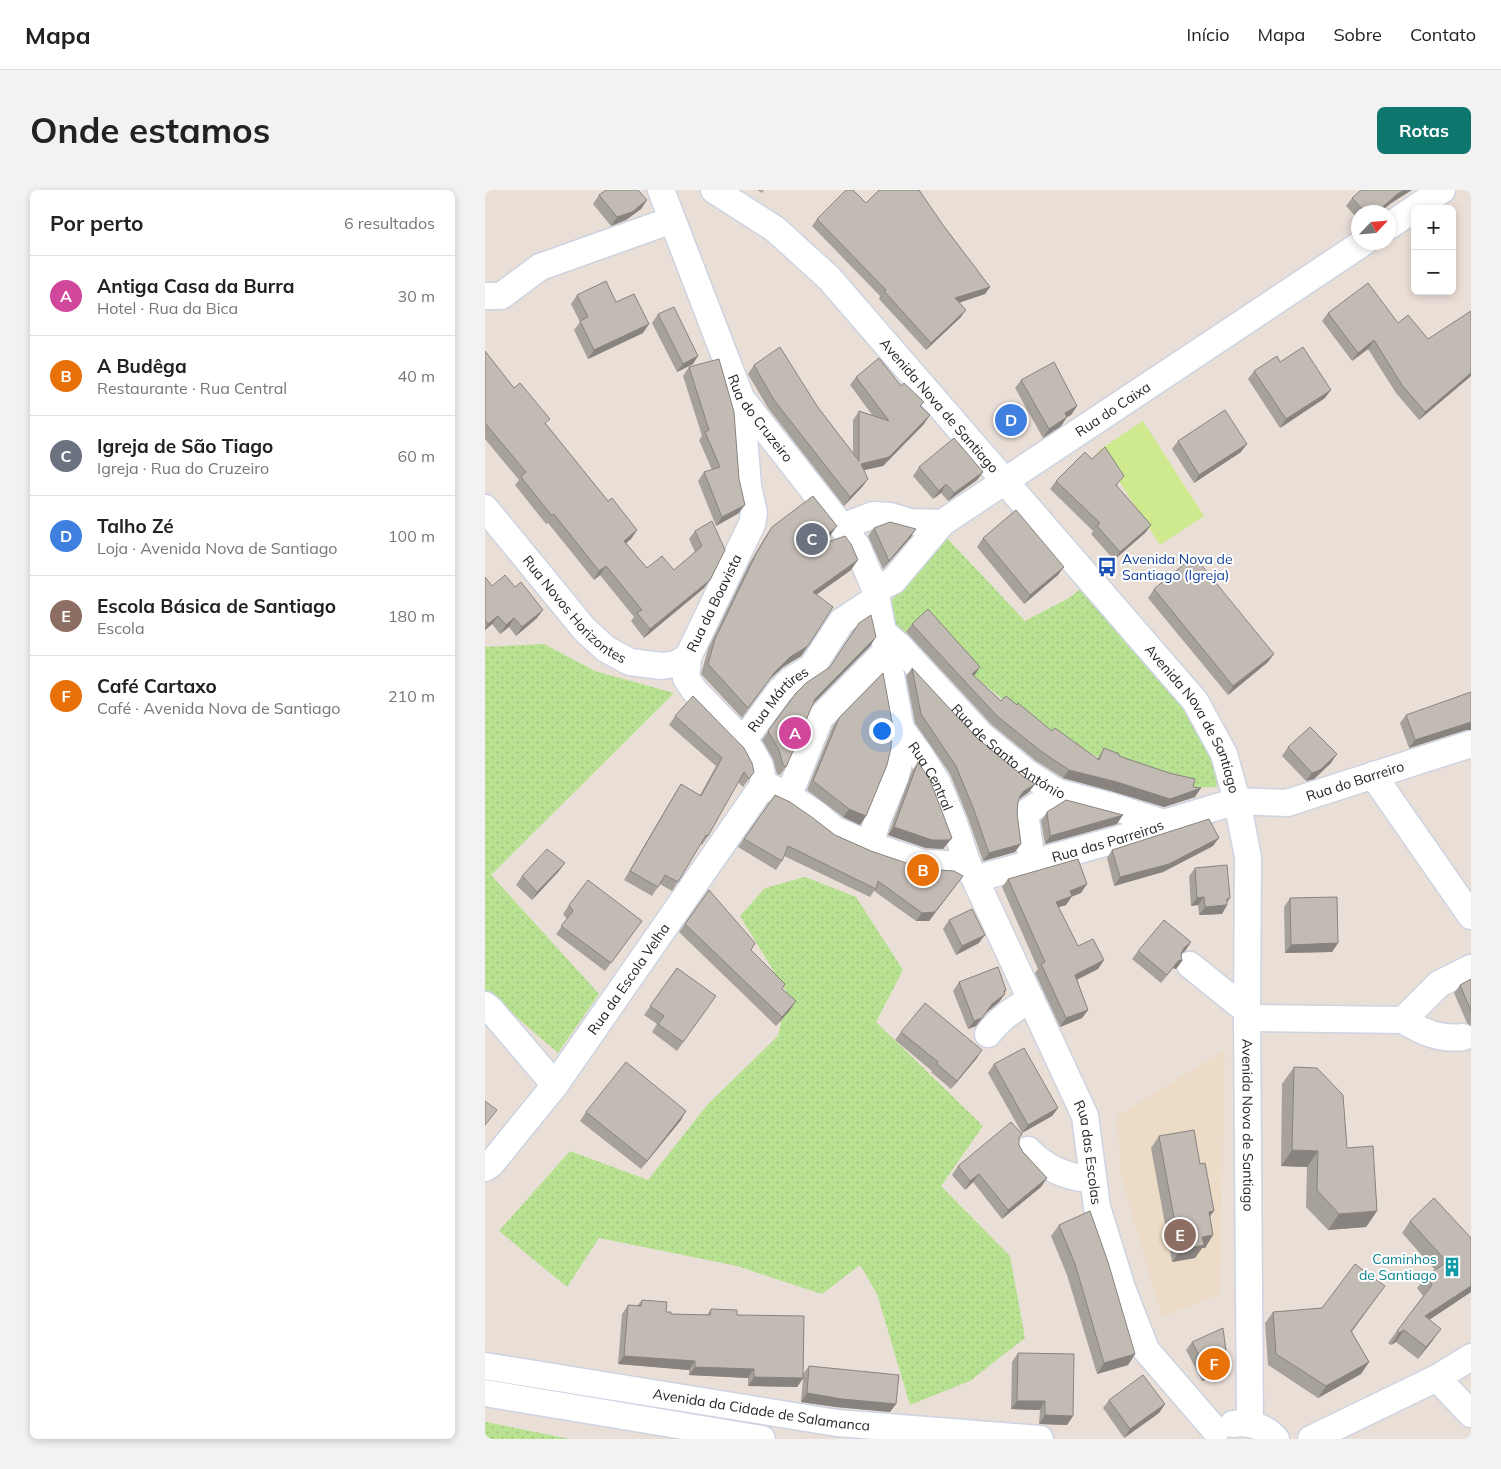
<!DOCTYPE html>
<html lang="pt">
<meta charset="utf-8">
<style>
:root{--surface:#fff;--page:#f2f2f2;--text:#222;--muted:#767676;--line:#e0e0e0;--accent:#0f766e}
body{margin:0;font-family:Mulish,sans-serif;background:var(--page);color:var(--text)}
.controls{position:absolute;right:15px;top:15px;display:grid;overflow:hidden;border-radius:8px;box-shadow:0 2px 8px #0003}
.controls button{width:45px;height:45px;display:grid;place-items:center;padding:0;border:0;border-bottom:1px solid var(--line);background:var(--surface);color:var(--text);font:25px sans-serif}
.compass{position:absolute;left:866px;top:15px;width:45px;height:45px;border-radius:50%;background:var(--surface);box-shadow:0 2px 8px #0003;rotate:64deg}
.you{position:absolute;left:396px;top:540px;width:18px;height:18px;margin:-12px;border:4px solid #fff;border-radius:50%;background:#1a73e8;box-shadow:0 0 0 8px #1a73e833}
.badge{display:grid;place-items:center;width:32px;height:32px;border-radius:50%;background:var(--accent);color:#fff;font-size:16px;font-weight:700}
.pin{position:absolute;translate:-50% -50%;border:2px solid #fff;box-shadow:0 1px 5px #0006}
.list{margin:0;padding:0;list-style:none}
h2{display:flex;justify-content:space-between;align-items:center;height:65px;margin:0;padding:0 20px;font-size:21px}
h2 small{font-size:16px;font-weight:400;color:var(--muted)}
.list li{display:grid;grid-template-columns:32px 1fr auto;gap:15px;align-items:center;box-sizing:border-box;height:80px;padding:0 20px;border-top:1px solid var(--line)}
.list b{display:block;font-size:19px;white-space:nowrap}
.list p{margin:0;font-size:16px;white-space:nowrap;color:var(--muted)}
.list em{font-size:16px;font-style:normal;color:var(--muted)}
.map{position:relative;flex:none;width:986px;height:1249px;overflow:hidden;border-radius:8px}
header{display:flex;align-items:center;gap:30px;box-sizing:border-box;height:70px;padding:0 25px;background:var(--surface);border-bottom:1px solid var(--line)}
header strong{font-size:24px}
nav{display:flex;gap:28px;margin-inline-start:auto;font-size:18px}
.intro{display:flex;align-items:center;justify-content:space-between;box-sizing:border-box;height:120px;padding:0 30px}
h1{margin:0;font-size:35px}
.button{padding:12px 22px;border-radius:8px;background:var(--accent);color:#fff;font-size:18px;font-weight:700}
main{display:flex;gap:30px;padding:0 30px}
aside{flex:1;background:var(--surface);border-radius:8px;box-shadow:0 2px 8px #0003}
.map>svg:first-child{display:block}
.education{fill:#ecdbc6}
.grass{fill:url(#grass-dots)}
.pitch{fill:#cfea8e}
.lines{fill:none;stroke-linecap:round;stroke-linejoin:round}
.minor-casing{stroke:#cdd3e1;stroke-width:29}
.minor{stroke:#fff;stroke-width:26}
.wall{fill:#a7a19b}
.shaded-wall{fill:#88837e}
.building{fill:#c2bbb4;stroke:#88837e}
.labels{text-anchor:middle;stroke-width:4;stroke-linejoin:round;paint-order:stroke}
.street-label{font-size:14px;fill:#272727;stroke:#fff}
.transit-label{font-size:14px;fill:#164399;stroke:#fff;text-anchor:start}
.culture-label{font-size:14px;fill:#0d838f;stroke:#fff;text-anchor:end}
</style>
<header>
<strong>Mapa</strong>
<nav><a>Início</a><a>Mapa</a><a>Sobre</a><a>Contato</a></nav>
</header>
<div class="intro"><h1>Onde estamos</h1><a class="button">Rotas</a></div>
<main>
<aside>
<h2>Por perto<small>6 resultados</small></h2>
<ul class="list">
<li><span class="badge" style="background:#d1479c">A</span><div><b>Antiga Casa da Burra</b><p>Hotel · Rua da Bica</p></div><em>30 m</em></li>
<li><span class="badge" style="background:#e8710a">B</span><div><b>A Budêga</b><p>Restaurante · Rua Central</p></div><em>40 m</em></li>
<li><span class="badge" style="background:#6b7280">C</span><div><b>Igreja de São Tiago</b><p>Igreja · Rua do Cruzeiro</p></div><em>60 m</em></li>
<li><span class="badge" style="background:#3f7fe0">D</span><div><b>Talho Zé</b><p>Loja · Avenida Nova de Santiago</p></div><em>100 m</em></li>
<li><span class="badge" style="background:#8d6e63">E</span><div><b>Escola Básica de Santiago</b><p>Escola</p></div><em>180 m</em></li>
<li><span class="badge" style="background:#e8710a">F</span><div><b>Café Cartaxo</b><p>Café · Avenida Nova de Santiago</p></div><em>210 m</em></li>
</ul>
</aside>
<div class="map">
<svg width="986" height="1249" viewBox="0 0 986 1249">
<defs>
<pattern id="grass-dots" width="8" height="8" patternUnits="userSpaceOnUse" patternTransform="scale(1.25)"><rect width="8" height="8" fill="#b8e292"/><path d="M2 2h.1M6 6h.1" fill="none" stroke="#9ec27e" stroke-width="1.8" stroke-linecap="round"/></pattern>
</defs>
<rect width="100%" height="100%" fill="#eadfd7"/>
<path class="education" d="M740,860L735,1104L677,1127L636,986L632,926Z"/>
<path class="grass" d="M459,345L540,431L584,408L598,397L698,512L730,572L732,597L704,598L628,573L564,547L489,486L437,428L414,449L406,411Z
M59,454L110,481L189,503L6,685L114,804L73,863L0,800V457Z
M320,687L371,707L418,780L391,832L498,936L456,996L525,1066L540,1148L485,1191L425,1215L392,1104L375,1075L337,1104L252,1076L114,1048L82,1097L14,1041L85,961L163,990L223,914L293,846L302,803L255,726L280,698Z
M0,1232H1L85,1249H0Z"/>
<path class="pitch" d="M658,231L719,326L675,355L614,260Z"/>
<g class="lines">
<defs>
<g id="minor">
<path id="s1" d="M176,0L256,208L372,356L390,399L416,539L435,565L452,592L469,633L483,675L490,689L600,926L612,1017L637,1098L661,1160L731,1241"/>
<path id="s2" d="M229,0L290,39L344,88L710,511L739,564L752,611L763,667L762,828L765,1234"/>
<path d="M904,36L957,0"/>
<path d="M0,106H16L55,77L187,30"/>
<path d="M256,208L263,296L269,323L267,334L203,467L201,488L209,500L265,558L275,576L279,594"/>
<path id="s3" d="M0,318L100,440L121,459L145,472L177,476L191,474L203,467"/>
<path d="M357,337L388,325L405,326L425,332L457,333"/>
<path id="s4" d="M390,399L408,391L457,333L879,52"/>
<path id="s5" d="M398,442L414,456L496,545L542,583L572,602L622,615L679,633"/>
<path id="s6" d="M258,551L294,502L306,490L327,477L357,431L392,408"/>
<path d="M888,585L986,726"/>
<path d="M279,594L307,608L331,624L350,640L385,655L438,673L483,675"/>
<path d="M299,604L306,598L310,590L335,528L401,461"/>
<path d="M385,655L392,631L410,588L415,569L416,539"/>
<path d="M547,673L541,630L542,622L572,602"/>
<path id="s7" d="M490,689L634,649L669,638L679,633L752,611L802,613L986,554"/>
<path d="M705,775L762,821"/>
<path d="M0,815L6,820L70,895"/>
<path d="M762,828L918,830L954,794L986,778"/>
<path d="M918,830C937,842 955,850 978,847"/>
<path d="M503,844C515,828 529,819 546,809"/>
<path d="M543,960C561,979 582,987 608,990"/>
<path id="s8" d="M0,978L6,974L70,895L279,594"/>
<path id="s9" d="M0,1176L352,1233L555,1249"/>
<path d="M952,1188L986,1224"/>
<path d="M0,1203L277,1249"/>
<path d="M748,1234C764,1231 780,1237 791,1249"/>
<path d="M826,1249L952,1188L986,1167"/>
</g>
</defs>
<use href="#minor" class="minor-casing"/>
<use href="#minor" class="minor"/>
</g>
<path class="wall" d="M272,0H279L277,3Z
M114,5L162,10L156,19L141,30L126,36L108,14Z
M867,8L905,14L895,22H874V30L861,16Z
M381,13L458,35L505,97L500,104L474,112L476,127L441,160L394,109L395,106L327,36L332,29Z
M92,105L158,143L103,169L89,140L95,132L86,114Z
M986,121V186L934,230L911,203L883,159L867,171L837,131L843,123L913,133L943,149Z
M173,124L208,174L192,182L167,133Z
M0,161L29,198L61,234L123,311L152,340L146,349L141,353L162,378L189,380L210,362L204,349L210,341L227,331L219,398L159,448L146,431L149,427L115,385L109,390L63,333L61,334L30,295L34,290L0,249Z
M795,172L840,208L795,238L763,189L769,181Z
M269,175L332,216L368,263V230L374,221L388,226L365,195L371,187L416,196L436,217L439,234L398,276L379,280L383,289L377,297L359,316L283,218L263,184Z
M204,177L254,323L231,336L213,291L219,282L227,280L214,250L217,246L198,186Z
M536,190L592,216L586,225L582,227L576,236L558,248L530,198Z
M693,251L756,262L709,293L687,259Z
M607,269L633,295L632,296L666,335L660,343L629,370L606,344L608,341L565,299L571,291Z
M434,277L498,282L492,290L463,311L456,303L448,309L428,286Z
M287,337L345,346L336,355L366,380L331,405L323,456L316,466L298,477L283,491L257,528L216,484L223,459L264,374L280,347Z
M389,338L426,347L398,379L383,346Z
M498,348L573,385L539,414L492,357Z
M0,387L7,396L52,428L31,446L24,437L15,444L7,434L0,440Z
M669,399L783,472L743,505L663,408Z
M427,434L489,486L516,511L532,515L567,541L612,569L619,558L634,566L708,597L710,607L679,617L626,601L578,588L551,571L506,534L421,442Z
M391,447L385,456L328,514L301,577L295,585L292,584L288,569L277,550L311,503Z
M427,478L492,548L538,586L550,594L544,602L534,609L533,612L530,662L498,671L483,628L465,584L430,533L421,486Z
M921,525L986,540H981L924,558L915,533Z
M190,526L269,582L258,597L253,592L223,646L217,655L216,654L187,701L175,694L167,706L139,690L190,603L196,594L215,605L231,576L184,535Z
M354,528L381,626L375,635L358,627L322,600L348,536Z
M803,557L846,573L829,589L821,591L797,566Z
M433,572L467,648L458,659L441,658L403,645L427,581Z
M290,605L350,645L386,661L472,694L444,731H431L389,701L385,707L299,666L297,671L291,680L253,657Z
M562,622L632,634L560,654L556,631Z
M728,656L678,682L629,696L622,668L627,660Z
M710,678L745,708L742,712V715L737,724L714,725L713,715L706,716L704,686Z
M74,681L47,710L31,695L37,686Z
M523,689L596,703L587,706L581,715L573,717L593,756L619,770L613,779L592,790L603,820L597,828L575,837L550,783L553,779L517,697Z
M224,700L266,760L297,799L305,820L291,836L194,742Z
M805,708L853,753L847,762L800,763L799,717Z
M84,715L157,731L120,781L71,744L82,729L78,724Z
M464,730L494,753L471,765L458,739Z
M706,752L700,761L696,764L697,771L691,779L688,778L676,793L647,769L653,761Z
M192,778L231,806L192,861L167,842L172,834L159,825Z
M986,789V836L982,833L969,803L975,795Z
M474,792L521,800L514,812L501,823L491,836L483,839L468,801Z
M416,842L492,868L466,899L446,882L447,881L410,850Z
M509,874L573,918L567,926L537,943L503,883Z
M809,877L862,958L892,1021L881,1037L843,1040L821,1017L822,977L796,976L797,894Z
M101,922L196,930L156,979L95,931Z
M674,946L725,1027L728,1045L720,1058H717L710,1068L687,1072L666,958Z
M534,948V955L538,962L562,988L556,997L517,1029L488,992L480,1000L467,985L473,976Z
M925,1031L986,1048V1102L944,1130L948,1150L933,1169L911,1152L906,1155L903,1153L938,1106L932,1098L941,1086L950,1080L917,1043Z
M574,1035L650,1164L643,1175L612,1184L582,1085L566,1046Z
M900,1096L867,1142L884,1172L876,1184L833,1208L783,1175L780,1133L788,1122L837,1118Z
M157,1110L186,1124L222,1125L226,1119L252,1125L318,1184L324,1176L411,1214L405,1222L351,1217L316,1212L318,1189L312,1197L263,1196V1188L204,1185V1180L133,1174L137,1124L143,1115L152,1116Z
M707,1152L737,1185L717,1191L701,1160Z
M533,1163L588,1226L582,1235L554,1234L555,1220L526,1219L527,1172Z
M624,1210L680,1214L674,1223L639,1248L618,1218Z"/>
<path class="shaded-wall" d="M919,0H927L905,14L895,22H892L911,5Z
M162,10L156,19L141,30L126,36L132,27Z
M505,97L500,104L465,116L470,108Z
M481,120L476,127L441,160L446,153Z
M164,134L158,143L103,169L109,160Z
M889,150L883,159L867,171L873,163Z
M213,166L208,174L192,182L198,174Z
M986,183V186L934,230L940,222Z
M846,200L840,208L795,238L801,229Z
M592,216L586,225L582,227L576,236L558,248L564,239L580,223Z
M445,225L439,234L398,276L370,282L376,274Z
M762,254L756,262L709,293L714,285Z
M498,282L492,290L463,311L469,303Z
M383,289L377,297L359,316L365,307Z
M461,294L456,303L448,309L454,301Z
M260,315L254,323L231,336L237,327Z
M666,335L660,343L629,370L635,362Z
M352,336L345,346L321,367L328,357Z
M431,339L426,347L398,379L404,371Z
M152,340L146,349L133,360L139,351Z
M373,370L366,380L321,412L328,402Z
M121,376L115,385L109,390L114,381Z
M579,377L573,385L539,414L545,405Z
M225,390L219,398L159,448L165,439Z
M58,420L52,428L31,446L37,437Z
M13,426L7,434L0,440V438L3,434Z
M29,428L24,437L15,444L21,435Z
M391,447L385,456L324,518L330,509Z
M323,456L316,466L298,477L283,491L257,528L290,482L305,467Z
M789,464L783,472L743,505L748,496Z
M495,477L489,486L487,484Z
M986,532V540H981L924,558L930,550Z
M852,564L846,573L829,589L821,591L827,583Z
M584,580L716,598L710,607L679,617L626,601L578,588Z
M550,594L544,602L533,610L535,606L539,601Z
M364,619L381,626L375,635L358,627Z
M638,625L632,634L560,654L565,646Z
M409,637L467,648L458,659L441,658L403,645Z
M734,648L728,656L678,682L629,696L635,687Z
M536,654L530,662L498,671L504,663Z
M80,673L74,681L47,710L52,702Z
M478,686L444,731H431L437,723Z
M602,694L596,703L586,707L587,706L581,715L565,720L571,712L585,701Z
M719,707L713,715L706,716L712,708Z
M745,708L740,715H742L737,724L714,725L720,717Z
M500,745L494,753L471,765L477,756Z
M706,752L700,761L693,766L699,758Z
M853,753L847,762L800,763L806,755Z
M619,770L613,779L584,793L590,785Z
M694,770L697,771L691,779L688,778L676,793Z
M521,800L517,806L520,804L514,812L501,823L491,836L483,839L489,831L507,814L519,801Z
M311,811L305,820L291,836L297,827Z
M603,820L597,828L575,837L581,828Z
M497,860L492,868L466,899L472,891Z
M573,918L567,926L537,943L543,935Z
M201,921L196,930L156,979L162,971Z
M807,960L833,961L822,977L796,976Z
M494,984L488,992L480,1000L485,991Z
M562,988L556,997L517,1029L523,1020Z
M729,1021L720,1033L724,1022Z
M892,1021L881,1037L843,1040L854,1024Z
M728,1045L720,1058H717L710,1068L687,1072L695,1060L717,1047Z
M986,1096V1102L932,1138L940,1126Z
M956,1139L948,1150L933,1169L941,1157Z
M919,1140L911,1152L906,1155L914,1143Z
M650,1164L643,1175L612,1184L619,1173Z
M139,1166L210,1171L204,1180L133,1174Z
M884,1172L876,1184L833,1208L841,1196Z
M743,1176L737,1185L717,1191L723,1182Z
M210,1177L269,1179L263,1188L204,1185Z
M269,1187L318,1188L312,1197L263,1196Z
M322,1203L411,1214L405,1222L351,1217L316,1212Z
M532,1211H560L555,1220L526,1219Z
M680,1214L674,1223L639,1248L645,1239Z
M560,1225L588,1226L582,1235L554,1234Z"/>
<path class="building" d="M121,0H153L162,10L147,22L132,27L114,5Z
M361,0H368L381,13L394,0H434L458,35L505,97L470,108L481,120L446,153L399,101L401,100L332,29Z
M876,0H919L911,5L892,22H880L867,8Z
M121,91L131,112L149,104L164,134L109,160L95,131L103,127L92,105Z
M883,93L913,133L923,125L943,149L986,121V183L940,222L917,195L889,150L873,163L843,123Z
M189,117L213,166L198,174L173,124Z
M295,157L332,216L374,271V221L404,231L371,187L394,168L416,196L419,193L439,212L435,216L445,225L404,267L376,274L383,289L365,307L289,210L269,175Z
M818,157L846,200L801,229L769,181L792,166L795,172Z
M0,161L29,198L35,193L65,229L60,233L123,311L127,308L152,340L139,351L162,378L177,366L189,380L217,356L210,341L227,331L240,360L225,390L165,439L152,423L157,420L121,376L114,381L69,324L67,326L36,287L41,282L0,233Z
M234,169L249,222L254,289L260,315L237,327L219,282L235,277L220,242L224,240L204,177Z
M569,172L592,216L580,223L582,227L564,239L536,190Z
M740,220L762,254L714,285L693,251Z
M469,248L498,282L469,303L461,294L454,301L434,277Z
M620,257L639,286L631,295L666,335L635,362L612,336L615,333L571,291L600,262L607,269Z
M328,306L352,336L328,357L360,346L366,354L373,370L328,402L348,417L323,456L305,467L290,482L263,518L223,474L230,449L271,364L287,337Z
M531,320L579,377L545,405L498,348Z
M405,332L431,339L404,371L389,338Z
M709,366L789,464L748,496L669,399Z
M20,385L30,397L36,392L58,420L37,437L29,428L21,435L13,426L3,434L0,430V387L7,396Z
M443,419L495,477L487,484L516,511L521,506L532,515L533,513L567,541L570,538L614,570L619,558L634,564V566L684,583L710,589L708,597L716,598L685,609L632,592L584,580L557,562L512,526L427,434Z
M386,425L391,447L330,509L302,575L301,577L298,575L294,560L283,541L311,503L321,493L345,477L374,433Z
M427,478L492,548L538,586L550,594L539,601L535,606L533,612L532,623L536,654L504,663L489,620L471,576L436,524Z
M398,483L407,532L406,558L402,575L381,626L364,619L328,591L354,528Z
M986,502V532L930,550L921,525Z
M208,506L259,558L267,573L269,582L264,589L259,582L223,646L221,645L193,692L180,685L173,697L145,681L196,594L216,606L237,568L190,526Z
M825,537L852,564L835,580L827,583L803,557Z
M433,572L445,590L467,648L464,650H447L409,637Z
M290,605L305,612L328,628L350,645L386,661L439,679L469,681L478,686L450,722L437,723L393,691L391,699L303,656L297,671L259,649Z
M581,610L638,625L565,646L562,622Z
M724,629L734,648L684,674L635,687L627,660Z
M62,659L80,673L52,702L37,686Z
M593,669L602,694L585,701L587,706L571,712L593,756L608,749L619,770L590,785L603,820L581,828L556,774L560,772L523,689Z
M742,675L745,708L742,709V715L720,717L719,707L712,708L710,678Z
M103,690L157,731L126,773L76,736L88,721L84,715Z
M224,700L270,753L266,760L300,794L297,799L311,811L297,827L200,734Z
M852,707L853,753L806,755L805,708Z
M487,719L500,745L477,756L464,730Z
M679,730L706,752L699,758L696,764L697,771L694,770L682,785L653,761Z
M513,777L521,800L519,801L520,804L507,814L497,828L489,831L474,792Z
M192,778L231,806L198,852L173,834L179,826L165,816Z
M986,789V821L975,795Z
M440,813L497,860L472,891L452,874L453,872L416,842Z
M539,858L573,918L543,935L509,874Z
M141,872L201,921L162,971L101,922Z
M809,877L832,878L858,905L862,958L888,956L892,1021L854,1024L832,1000L833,961L807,960Z
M0,911L12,920L0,935Z
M526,932L537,944L534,948V955L538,962L562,988L523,1020L494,984L485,991L473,976Z
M709,940L715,974L720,973L729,1021L724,1022L728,1045L717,1047L719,1055L695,1060L674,946Z
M949,1008L986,1048V1096L940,1126L956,1139L941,1157L919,1140L914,1143L912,1141L947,1095L941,1086L962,1072L925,1031Z
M605,1021L623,1072L650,1164L619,1173L590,1074L574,1035Z
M870,1074L900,1096L866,1141L884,1172L841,1196L791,1164L788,1122L837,1118Z
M157,1110L182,1112L181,1122H186V1124L225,1125L226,1119L252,1120V1125L319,1126L318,1188L269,1187V1179L210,1177V1171L139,1166L143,1115L156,1116Z
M738,1138L743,1176L723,1182L707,1152Z
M533,1163L589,1164L588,1226L560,1225V1211H532Z
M324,1176L414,1185L411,1214L357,1209L322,1203Z
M658,1185L680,1214L645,1239L624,1210Z"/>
<defs>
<symbol id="bus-bare" viewBox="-9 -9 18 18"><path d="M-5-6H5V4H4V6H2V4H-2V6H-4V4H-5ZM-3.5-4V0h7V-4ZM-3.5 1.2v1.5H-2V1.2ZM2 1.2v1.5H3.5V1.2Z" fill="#1a4fb4" stroke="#fff" stroke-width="2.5" paint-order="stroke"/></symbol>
<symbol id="building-bare" viewBox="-9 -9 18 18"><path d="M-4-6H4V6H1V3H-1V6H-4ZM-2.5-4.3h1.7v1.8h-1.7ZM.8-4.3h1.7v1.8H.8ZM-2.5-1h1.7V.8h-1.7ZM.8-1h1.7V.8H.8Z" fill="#0f9aa8" stroke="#fff" stroke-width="2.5" paint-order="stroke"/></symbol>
</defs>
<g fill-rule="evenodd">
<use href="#bus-bare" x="608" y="363" width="28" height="28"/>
<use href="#building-bare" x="953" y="1063" width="28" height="28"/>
</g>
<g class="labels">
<g class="street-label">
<text dy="5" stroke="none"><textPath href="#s2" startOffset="314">Avenida Nova de Santiago</textPath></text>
<text dy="5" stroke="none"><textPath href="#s4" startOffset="301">Rua do Caixa</textPath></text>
<text dy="5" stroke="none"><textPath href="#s1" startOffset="250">Rua do Cruzeiro</textPath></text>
<text transform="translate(229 413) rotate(-64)" y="5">Rua da Boavista</text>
<text dy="5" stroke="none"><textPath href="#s3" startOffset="136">Rua Novos Horizontes</textPath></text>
<text dy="5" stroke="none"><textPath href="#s6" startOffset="55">Rua Mártires</textPath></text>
<text dy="5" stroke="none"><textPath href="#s2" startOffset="719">Avenida Nova de Santiago</textPath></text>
<text dy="5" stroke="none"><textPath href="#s5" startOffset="174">Rua de Santo António</textPath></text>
<text dy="5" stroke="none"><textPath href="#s1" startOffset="656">Rua Central</textPath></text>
<text dy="5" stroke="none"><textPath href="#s7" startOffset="395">Rua do Barreiro</textPath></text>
<text dy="5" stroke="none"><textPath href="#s7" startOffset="138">Rua das Parreiras</textPath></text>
<text dy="5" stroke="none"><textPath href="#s8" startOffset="238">Rua da Escola Velha</textPath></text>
<text dy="5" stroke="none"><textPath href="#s2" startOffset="1139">Avenida Nova de Santiago</textPath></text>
<text dy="5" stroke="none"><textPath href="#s1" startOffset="1066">Rua das Escolas</textPath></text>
<text dy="5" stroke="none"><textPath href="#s9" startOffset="280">Avenida da Cidade de Salamanca</textPath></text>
</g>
<g class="transit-label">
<text x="637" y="374">Avenida Nova de<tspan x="637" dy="16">Santiago (Igreja)</tspan></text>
</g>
<g class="culture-label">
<text x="952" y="1074">Caminhos<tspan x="952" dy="16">de Santiago</tspan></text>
</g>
</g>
</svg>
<div class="controls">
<button>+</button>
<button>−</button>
</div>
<svg class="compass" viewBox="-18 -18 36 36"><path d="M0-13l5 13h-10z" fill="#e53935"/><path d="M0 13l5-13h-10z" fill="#767676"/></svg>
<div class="you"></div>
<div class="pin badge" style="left:310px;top:543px;background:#d1479c">A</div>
<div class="pin badge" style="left:438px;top:680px;background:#e8710a">B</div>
<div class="pin badge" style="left:327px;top:349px;background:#6b7280">C</div>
<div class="pin badge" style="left:526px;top:230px;background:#3f7fe0">D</div>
<div class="pin badge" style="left:695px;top:1045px;background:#8d6e63">E</div>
<div class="pin badge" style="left:729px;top:1174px;background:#e8710a">F</div>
</div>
</main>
